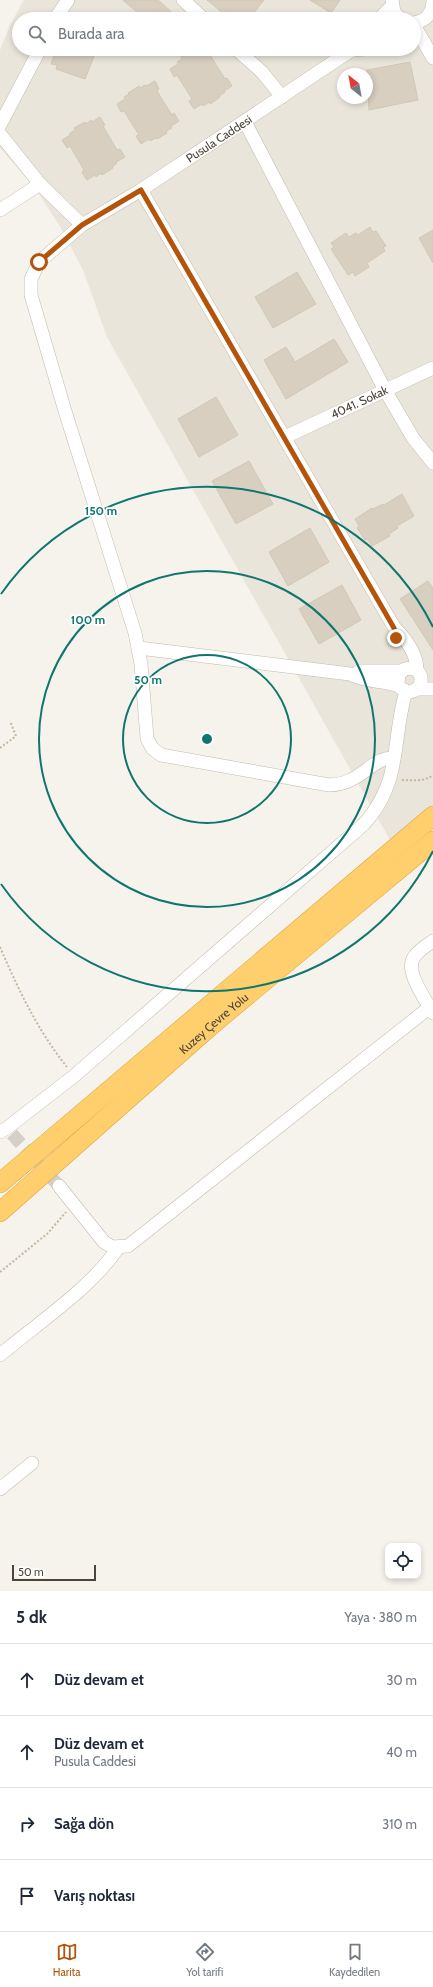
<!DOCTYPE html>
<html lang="tr">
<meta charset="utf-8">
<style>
:root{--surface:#fff;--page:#f2f2f3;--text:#1f2937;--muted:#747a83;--line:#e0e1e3;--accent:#b45309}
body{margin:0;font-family:Cabin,sans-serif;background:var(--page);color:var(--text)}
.controls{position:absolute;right:12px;bottom:12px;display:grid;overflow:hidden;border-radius:8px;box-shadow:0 2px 6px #0003}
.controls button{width:36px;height:36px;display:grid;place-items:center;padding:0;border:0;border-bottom:1px solid var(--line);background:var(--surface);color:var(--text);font:20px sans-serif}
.compass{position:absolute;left:337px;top:68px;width:36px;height:36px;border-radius:50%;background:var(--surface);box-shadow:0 2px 6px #0003;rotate:329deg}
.scale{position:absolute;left:12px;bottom:10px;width:84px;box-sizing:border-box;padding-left:4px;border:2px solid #4b4439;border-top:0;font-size:11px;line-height:14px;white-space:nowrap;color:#4b4439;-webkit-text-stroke:3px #fff;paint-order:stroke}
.stop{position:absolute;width:12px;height:12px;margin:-9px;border:3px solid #b45309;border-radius:50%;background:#fff}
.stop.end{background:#b45309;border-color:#fff;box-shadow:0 1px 4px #0008}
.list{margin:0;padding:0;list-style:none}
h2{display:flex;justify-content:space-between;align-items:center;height:52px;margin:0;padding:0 16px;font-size:17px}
h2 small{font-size:13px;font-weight:400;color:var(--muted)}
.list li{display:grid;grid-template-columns:26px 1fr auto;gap:12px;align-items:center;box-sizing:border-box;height:72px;padding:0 16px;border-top:1px solid var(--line)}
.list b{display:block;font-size:15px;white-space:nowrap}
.list p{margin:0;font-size:13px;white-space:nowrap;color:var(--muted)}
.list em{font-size:13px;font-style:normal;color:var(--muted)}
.icon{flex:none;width:22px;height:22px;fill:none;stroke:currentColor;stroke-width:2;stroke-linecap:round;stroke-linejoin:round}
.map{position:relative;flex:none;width:433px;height:1591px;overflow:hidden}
.search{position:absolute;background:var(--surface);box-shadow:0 2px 6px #0003;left:12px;right:12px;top:12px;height:44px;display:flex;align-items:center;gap:10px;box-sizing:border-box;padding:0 14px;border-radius:22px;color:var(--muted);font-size:15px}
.sheet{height:340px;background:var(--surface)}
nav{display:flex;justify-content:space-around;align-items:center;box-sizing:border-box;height:56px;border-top:1px solid var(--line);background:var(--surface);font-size:11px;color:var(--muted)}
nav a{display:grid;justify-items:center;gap:2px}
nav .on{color:var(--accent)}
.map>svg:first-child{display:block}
.residential{fill:#eae5da;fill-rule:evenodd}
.building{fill:#d8cfc1;stroke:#d3c7b4}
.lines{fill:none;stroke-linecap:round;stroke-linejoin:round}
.minor-tunnel{stroke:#d4d0c8;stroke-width:13;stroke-dasharray:13 6;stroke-linecap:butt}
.minor-casing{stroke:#c2bbae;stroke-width:14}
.highway-casing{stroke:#e0a43c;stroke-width:20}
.path{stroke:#c4b79f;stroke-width:2;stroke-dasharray:2 2;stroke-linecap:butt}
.minor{stroke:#fff;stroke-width:13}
.highway{stroke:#ffcf6e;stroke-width:19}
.route{stroke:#b45309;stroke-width:5}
.ring{fill:none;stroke:#0f766e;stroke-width:2}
.labels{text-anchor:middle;stroke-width:3.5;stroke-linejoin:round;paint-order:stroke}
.street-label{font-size:12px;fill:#4b4439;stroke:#fff}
.centre{fill:#0f766e;stroke:#fff;stroke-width:2}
.ring-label{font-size:12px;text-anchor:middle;font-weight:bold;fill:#0f766e;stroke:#fff;stroke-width:3.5;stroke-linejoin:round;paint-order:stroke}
</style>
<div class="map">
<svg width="433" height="1591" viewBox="0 0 433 1591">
<rect width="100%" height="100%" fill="#f6f3ec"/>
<path class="residential" d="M24,0H433V827L399,856L107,337L83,270L61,228L35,188L0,148V50L10,25ZM19,19H414V49H19ZM343,74H367V98H343Z"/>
<path class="building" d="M123,0H158L174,14L170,19H145Z
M207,0H264L249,19H230Z
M310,0H340L331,13Z
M56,49H97L85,79L56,69L57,65L51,64Z
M199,49H220L210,55L225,79L227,78L232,86L224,91L225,92L219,96L220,97L210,104L209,102L203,106L202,104L194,109L189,101L192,99L177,75L174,77L170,69L178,64L177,62L182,59L181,57Z
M410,62L418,100L369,110L367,70Z
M155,81L159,89L157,91L172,115L174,113L179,121L171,126L172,128L166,131L167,133L157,139L156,138L150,141L149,139L141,144L136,136L139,135L124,111L121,112L117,104L125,99L124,97L129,94L128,93L139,86L140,88L145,85L146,86Z
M100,117L105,125L103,126L117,150L120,149L125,157L116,162L117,163L112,167L113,168L102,175L101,173L96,177L95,175L87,180L82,172L84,170L70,146L67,148L62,140L70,135V133L75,130L74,128L85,122L86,124L91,120L92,122Z
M370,227L373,232L376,231L386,246L383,247L385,251L367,263L369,267L355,276L353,272L348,275L331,249L334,247L331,243L346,233L349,237L356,233L358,235Z
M433,230V263L419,238Z
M297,272L316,304L273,328L255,297Z
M334,339L348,362L286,399L264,360L286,347L295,362Z
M216,397L238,435L199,457L178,419Z
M249,461L273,504L236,524L212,481Z
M402,494L414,516L397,526L398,528L389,534L390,536L372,546L367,539L365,540L357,528L359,526L355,519L372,508L373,509L383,504L384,505Z
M310,528L329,562L288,586L269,552Z
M428,581L433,588V650L400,599Z
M342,585L361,620L319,644L299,609Z"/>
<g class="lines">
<path class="minor-tunnel" d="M12,1134L59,1186"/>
<defs>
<g id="minor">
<path d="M183,0L204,19"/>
<path d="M392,0L394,12L400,19"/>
<path d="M55,19L68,0"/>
<path d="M379,19L392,6"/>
<path d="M414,23C426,21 433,12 433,0"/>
<path d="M414,25L433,58"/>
<path d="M236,49L262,72L282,97"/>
<path d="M353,49L141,190L82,225L39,262L31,279V295L65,411L135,633L141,664L147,738L152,748L161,755L329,785C361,785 372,756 394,758"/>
<path d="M353,50L365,49"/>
<path d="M245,122L385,390L413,438L433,463"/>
<path d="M0,125L40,49"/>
<path d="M0,134L40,184L82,225"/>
<path d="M141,190L394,627C405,638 417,654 417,670"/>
<path d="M0,210L40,184"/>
<path id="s1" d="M285,437L433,368"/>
<path d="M139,648L350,674C363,681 381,681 396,685C401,687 404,692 410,692C415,691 418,689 420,685C424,674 416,666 405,669L399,674L398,682L399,686"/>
<path d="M359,671H401"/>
<path d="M418,689H433"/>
<path d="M433,941C427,945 419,950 414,957C404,971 426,1000 433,1013"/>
<path d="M0,1132L7,1128L74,1076L127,1030L364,824C403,780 391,742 406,691"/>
<path d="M59,1186L104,1242L112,1247L128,1246L430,1007"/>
<path d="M0,1355C38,1323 90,1289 118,1248"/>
<path d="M0,1489L32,1463"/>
</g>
<g id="highway">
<path d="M0,1183L433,816"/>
<path id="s2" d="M0,1212L215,1022L433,841"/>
</g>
</defs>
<use href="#minor" class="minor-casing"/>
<use href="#highway" class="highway-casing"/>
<path class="path" d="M0,748L16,736L10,721
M402,780C413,780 425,782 433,775
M0,947C18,989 38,1031 67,1067
M0,1272L47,1234L66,1212"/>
<use href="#minor" class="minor"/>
<use href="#highway" class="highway"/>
</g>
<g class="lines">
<path class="route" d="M39,262L82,225L141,190L394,628L396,638"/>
</g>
<g class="ring">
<circle cx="207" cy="739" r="84"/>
<circle cx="207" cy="739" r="168"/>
<path d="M433 851A252 252 0 0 1 1 884M1 594A252 252 0 0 1 433 627"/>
</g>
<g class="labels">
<g class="street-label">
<text transform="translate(219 139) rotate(-33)" y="4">Pusula Caddesi</text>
<text dy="4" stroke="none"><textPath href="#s1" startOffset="82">4041. Sokak</textPath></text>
<text dy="4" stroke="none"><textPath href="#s2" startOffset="285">Kuzey Çevre Yolu</textPath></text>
</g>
</g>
<circle cx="207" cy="739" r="6" class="centre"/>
<g class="ring-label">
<text x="101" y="515">150 m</text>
<text x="88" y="624">100 m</text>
<text x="148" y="684">50 m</text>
</g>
</svg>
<div class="controls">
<button><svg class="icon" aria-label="locate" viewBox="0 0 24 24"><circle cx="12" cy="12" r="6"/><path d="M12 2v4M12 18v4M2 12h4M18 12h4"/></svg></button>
</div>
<svg class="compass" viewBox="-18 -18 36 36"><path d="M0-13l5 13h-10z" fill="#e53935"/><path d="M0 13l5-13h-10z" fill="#747a83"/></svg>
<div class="scale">50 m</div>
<div class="stop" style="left:39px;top:262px"></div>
<div class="stop end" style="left:396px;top:638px"></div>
<div class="search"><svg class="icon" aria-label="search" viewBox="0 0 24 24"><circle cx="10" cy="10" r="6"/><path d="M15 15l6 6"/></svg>Burada ara</div>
</div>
<section class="sheet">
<h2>5 dk<small>Yaya · 380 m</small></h2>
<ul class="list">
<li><svg class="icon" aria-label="ahead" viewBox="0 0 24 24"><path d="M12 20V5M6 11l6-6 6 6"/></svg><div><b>Düz devam et</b></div><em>30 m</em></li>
<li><svg class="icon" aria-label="ahead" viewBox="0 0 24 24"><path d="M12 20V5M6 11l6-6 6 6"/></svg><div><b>Düz devam et</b><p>Pusula Caddesi</p></div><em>40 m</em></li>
<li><svg class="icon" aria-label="right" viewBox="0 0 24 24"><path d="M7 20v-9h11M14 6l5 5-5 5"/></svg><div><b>Sağa dön</b></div><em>310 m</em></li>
<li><svg class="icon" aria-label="arrive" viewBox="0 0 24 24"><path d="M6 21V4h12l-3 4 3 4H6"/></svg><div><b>Varış noktası</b></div></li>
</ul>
</section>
<nav>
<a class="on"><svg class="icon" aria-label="map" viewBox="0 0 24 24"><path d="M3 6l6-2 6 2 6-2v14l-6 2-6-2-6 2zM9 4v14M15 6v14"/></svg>Harita</a>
<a><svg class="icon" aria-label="directions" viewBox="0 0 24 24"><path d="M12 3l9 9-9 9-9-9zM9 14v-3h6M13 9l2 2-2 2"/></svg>Yol tarifi</a>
<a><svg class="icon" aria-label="saved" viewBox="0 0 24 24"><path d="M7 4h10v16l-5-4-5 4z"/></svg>Kaydedilen</a>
</nav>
